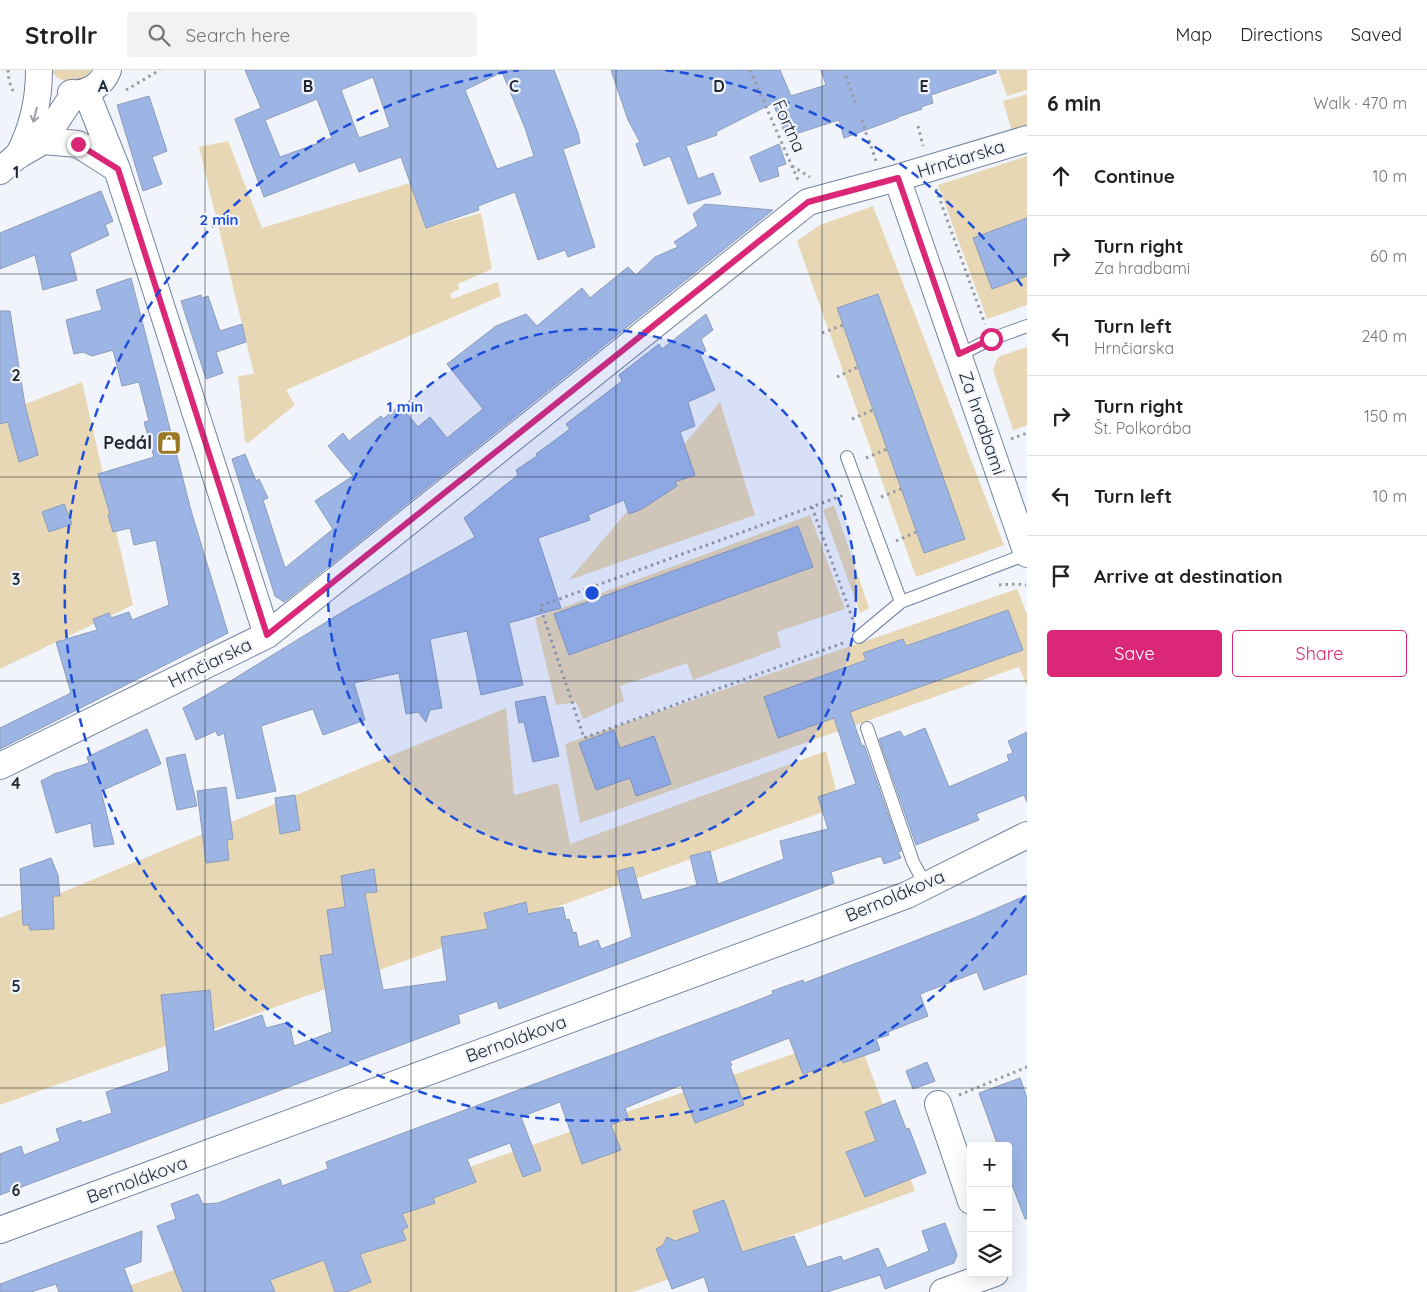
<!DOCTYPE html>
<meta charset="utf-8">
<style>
:root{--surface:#fff;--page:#f2f2f2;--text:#222;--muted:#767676;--line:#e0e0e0;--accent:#db2777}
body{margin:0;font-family:Quicksand,sans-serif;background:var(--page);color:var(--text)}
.controls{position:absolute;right:15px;bottom:15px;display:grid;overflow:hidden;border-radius:5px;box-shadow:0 5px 20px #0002}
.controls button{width:45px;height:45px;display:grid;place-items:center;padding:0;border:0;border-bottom:1px solid var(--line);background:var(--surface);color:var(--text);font:25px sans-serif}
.stop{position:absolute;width:15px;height:15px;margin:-11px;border:4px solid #db2777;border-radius:50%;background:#fff}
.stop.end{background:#db2777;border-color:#fff;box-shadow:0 1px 5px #0008}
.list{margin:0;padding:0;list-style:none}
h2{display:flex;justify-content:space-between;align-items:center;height:65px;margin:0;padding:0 20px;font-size:21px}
h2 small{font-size:16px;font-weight:400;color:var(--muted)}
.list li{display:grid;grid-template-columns:32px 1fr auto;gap:15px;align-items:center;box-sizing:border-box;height:80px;padding:0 20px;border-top:1px solid var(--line)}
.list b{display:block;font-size:19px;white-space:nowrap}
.list p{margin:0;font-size:16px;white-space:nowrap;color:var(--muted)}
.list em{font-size:16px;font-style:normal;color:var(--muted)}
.actions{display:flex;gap:10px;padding:15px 20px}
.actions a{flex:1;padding:11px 0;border:1px solid var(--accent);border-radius:5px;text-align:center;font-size:18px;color:var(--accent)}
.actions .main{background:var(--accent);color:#fff}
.icon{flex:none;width:28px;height:28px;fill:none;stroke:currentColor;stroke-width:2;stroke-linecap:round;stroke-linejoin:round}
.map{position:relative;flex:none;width:1027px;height:1222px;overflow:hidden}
header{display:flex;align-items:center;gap:30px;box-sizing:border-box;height:70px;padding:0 25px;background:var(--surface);border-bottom:1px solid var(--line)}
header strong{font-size:24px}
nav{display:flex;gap:28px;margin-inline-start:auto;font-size:18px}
.search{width:350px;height:45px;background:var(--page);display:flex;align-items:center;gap:12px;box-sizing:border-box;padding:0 18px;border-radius:5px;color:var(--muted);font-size:19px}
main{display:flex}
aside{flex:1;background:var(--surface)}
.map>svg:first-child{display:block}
.green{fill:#e7d7b5}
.building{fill:#9cb5e5;stroke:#8c9cba;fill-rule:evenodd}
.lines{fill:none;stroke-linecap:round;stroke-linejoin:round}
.lane-casing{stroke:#7483a0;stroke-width:14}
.street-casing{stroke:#7483a0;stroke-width:28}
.path{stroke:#979ca4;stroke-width:3;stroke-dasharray:2.5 4;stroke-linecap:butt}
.lane{stroke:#fff;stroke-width:12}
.street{stroke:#fff;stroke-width:26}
.oneway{stroke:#9c9fa4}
.route{stroke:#db2777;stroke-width:6}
.grid{fill:none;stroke:#222934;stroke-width:1;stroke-opacity:0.55}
.ring{fill:none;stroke:#1d4ed8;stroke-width:2.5;stroke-dasharray:9 6}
.labels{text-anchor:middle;stroke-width:4.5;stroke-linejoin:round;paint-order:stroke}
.street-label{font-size:18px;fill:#222934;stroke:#f1f5fb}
.poi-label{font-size:18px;font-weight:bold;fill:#222934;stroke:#f1f5fb;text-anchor:end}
.grid-label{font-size:16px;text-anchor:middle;font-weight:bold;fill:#222934;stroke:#f1f5fb;stroke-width:4.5;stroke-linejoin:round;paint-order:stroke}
.centre{fill:#1d4ed8;stroke:#f1f5fb;stroke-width:2.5}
.ring-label{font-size:15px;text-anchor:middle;font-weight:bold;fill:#1d4ed8;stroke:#f1f5fb;stroke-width:4.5;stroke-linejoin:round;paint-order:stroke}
</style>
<header>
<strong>Strollr</strong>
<div class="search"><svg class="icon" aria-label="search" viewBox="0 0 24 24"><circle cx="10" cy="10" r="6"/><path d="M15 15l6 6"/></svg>Search here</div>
<nav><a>Map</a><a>Directions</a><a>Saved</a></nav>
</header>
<main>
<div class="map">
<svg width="1027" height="1222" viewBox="0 0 1027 1222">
<rect width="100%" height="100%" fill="#f1f5fb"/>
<path class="green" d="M51,0H91C82,15 60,16 51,0Z
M998,0H1027V20L1007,26Z
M1027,24V60L1013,65L1003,31Z
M228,71L262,158L410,113L426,158L481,143L492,199L458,214L459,219L450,224L452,229L498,212L501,226L286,320L295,335L248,373L245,372L238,306L254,304L199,77Z
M1027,86V235L987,249L938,115Z
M873,136L1004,475L916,507L797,171L820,155Z
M1027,277V355L1013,360L993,300L998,287Z
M82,312L133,535L0,599V344Z
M720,332L755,445L569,510Z
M834,435L869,538L860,543L823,440Z
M810,445L845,539L777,562L781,577L693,610L687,593L620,616L624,631L583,649L576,632L556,635L535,548Z
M1017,519L1027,544V616L1019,597L580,753L565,674Z
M506,638L514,725L558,713L570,774L826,681L840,736L0,1035V848Z
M856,962L915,1121L633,1222H111Z"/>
<path class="building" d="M245,0H554L578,63L580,73L563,79L595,177L568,187L565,180L538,190L515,122L478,136L479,140L426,158L401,87L359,102L355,92L264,127L235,49L261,38ZM502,2L525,58L534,86L497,99L465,20ZM373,7L390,57L359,68L341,20ZM317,29L332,68L280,87L265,50Z
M611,0H780L791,26L826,15L821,0H996V3L931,25L933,33L921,37L922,39L898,47V48L844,68L839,50L786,67L773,33L716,62L717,65L686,76L698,109L713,103L721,124L688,134L670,86L644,96L636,74L640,72L628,50Z
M149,26L167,81L152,87L162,114L143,121L117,35Z
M779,74L786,94L777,97L779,106L760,112L750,87Z
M101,121L113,151L105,155L109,165L70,183L77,210L43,220L35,185L0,199V163Z
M705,134L773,140L284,532L275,526L232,389L245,384L256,411L259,409L268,428L263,430L285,498L333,459L315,431L353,406L328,376L343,363L349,371L381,346L383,349L400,335L418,357L430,347L447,368L483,339L447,294L496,256L526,244L537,256L582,218L590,228L628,197L636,205L655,187L678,177L674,172L698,156L693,144Z
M1027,148V206L992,219L973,168Z
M131,208L192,444L228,563L0,679V658L71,623L56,572L97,560L93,549L109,543L111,548L129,542L132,550L169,535L156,470L134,475L130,458L113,462L108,445L110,444L98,404L154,387L144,352L149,351L139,312L122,316L113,280L92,286L83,282L74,284L66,250L102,240L96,220Z
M878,224L965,469L924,483L837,238Z
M201,225L202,228L208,226L220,261L242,254L246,272L216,282L223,303L206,309L181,231Z
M0,241H10L25,335L38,385L19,392L8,352L0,354Z
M706,244L713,260L701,269L706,281L700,284L715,320L688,332L695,356L680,362L695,405L675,412L677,416L642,439L629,444L624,430L588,445L590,450L538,468L561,538L509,553L523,615L481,625L467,561L430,569L442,638L430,640L426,652L418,642L406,644L399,603L354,613L365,650L323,665L313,639L261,656L276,721L237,729L224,663L218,666L216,661L196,670L183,638L224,615L349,538L475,467L464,448L518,405L516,400L537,386L536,384L570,359L566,354L622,311L619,305L659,274L662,279Z
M64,434L72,454L49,462L42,442Z
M798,456L813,497L569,585L554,544Z
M1008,540L1023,580L850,642L862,676L864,675L901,781L898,782L901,788L884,794L881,786L831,802L834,813L499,939L497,931L458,945L460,953L0,1125V1084L21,1076L24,1085L60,1071L56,1059L81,1050L82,1053L112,1043L106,1022L169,1001L161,925L210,920L214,962L262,945L266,958L289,952L294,976L332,962L320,886L333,884L327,840L345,837L341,806L374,799L377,822L365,823L372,864L383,920L447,911L441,867L488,859L484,843L526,832L528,844L563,837L566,850L569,849L573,863L576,862L579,877L598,870L601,879L632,867L617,801L633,797L642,830L697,815L690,786L710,781L718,814L784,789L780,771L828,759L818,727L856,714L834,648L778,668L764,627L866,590L863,583L903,569L906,576Z
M545,626L559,686L533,692L524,652L519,653L515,632Z
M925,658L949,717L1009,691L1007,685L1013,683L1008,671L1027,662V732L1024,725L976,744L979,750L916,775L879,669L900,661L904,667Z
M147,659L161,694L101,721L114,774L94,777L91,753L56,763L41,711L54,704L89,693L87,687Z
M614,660L620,678L654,666L671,714L636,726L630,708L596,720L579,673Z
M185,684L197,736L177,740L166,688Z
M226,717L233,769L227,770L229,790L206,793L197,721Z
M295,725L300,760L280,764L275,728Z
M51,788L58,805L60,826H53L54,859L30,860L29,855H23L20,799Z
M1027,825V904L984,920L977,902L920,924L928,946L888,962L889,965L876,969L880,980L843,993L842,990L803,1004L789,968L730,991L732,995L730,996L744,1035L695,1053L681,1015L625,1038L628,1048L611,1055L621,1080L582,1094L560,1032L521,1047L541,1100L523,1107L510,1073L467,1089L476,1112L433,1128L435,1133L402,1144L408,1157L402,1160L406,1170L360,1184L371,1212L346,1222H335L324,1190L270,1210L275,1222H183L157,1156L176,1149L171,1134L198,1124L203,1134L218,1133L280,1109L282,1116L328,1099L326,1092L743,936L773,924L772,921L803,910L804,913L886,882L974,848Z
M927,992L935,1011L913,1019L906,1001Z
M1020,1008L1027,1028V1149H1025L1008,1104V1076H998L979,1023Z
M895,1030L906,1059L909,1058L926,1103L865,1127L846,1082L876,1071L865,1042Z
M724,1130L742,1182L794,1166L807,1197L841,1186L843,1191L878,1178L887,1198L929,1181L922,1161L945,1153L957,1185L954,1193L885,1219L880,1205L827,1222H709L704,1207L672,1219L656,1179L663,1175L667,1167L675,1171L700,1162L693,1141Z
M142,1161L141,1192L124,1198L133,1222H59L56,1214L31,1222H0V1214Z"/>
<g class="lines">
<defs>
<path id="lane" d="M959,285L991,269L1027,256
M847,387L901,532L1027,484
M859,567L901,532
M867,658L913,792L926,816"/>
<path id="street" d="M86,22L117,99L267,565
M71,23C87,25 102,15 108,0
M43,71L78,74L117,99
M18,86C33,58 39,31 39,0
M0,101L17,86L43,71L74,24
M897,108L1027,484
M0,696L267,565L808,132L897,108L1027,69
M938,1034L971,1131
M0,1160L907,825L1027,765
M943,1222L995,1203"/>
</defs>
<use href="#lane" class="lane-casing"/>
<use href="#street" class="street-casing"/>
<path class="path" d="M8,0L9,11L13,21
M750,0L798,110
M846,6L856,35
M126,20L160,0
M862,50L867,66
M918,56L923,76
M869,70L876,91
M792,96L810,107
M936,119L985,254
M822,263L843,255
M837,307L858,297
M852,349L873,340
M1011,369L1027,363
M866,388L887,379
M881,427L901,419
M812,437L853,550
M896,471L916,462
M999,515L1015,514L1026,515
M843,573L584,668L540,536L844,425
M959,1025L1027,997"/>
<use href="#lane" class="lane"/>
<use href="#street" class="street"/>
</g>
<defs><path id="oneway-shaft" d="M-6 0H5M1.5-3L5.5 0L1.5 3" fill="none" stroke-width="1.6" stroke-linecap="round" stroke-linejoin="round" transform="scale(1.25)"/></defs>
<use class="oneway" href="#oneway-shaft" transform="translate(35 45) rotate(104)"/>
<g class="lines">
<path class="route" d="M78,74L118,99L267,565L808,132L898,108L959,284L991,269"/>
</g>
<path class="grid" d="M205,0V1222M411,0V1222M616,0V1222M822,0V1222M0,204H1027M0,407H1027M0,611H1027M0,815H1027M0,1018H1027"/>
<circle cx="592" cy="523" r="264" fill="#1d4ed8" fill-opacity=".12"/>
<g class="ring">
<circle cx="592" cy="523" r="264"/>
<path d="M1025 826A528 528 0 1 1 519 0M665 0A528 528 0 0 1 1025 220"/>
</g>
<defs>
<symbol id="shop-square" viewBox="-11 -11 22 22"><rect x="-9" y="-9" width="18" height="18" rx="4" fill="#9a7823" stroke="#f1f5fb"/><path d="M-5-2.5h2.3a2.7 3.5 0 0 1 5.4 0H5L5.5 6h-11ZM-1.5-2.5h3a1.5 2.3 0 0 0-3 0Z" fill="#fff"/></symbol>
</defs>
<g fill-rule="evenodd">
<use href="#shop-square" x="155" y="359" width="28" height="28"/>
</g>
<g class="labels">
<g class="street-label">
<text transform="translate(789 56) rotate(66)" y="6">Fortna</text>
<text transform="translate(961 89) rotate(-17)" y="6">Hrnčiarska</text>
<text transform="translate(982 353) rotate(71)" y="6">Za hradbami</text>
<text transform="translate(210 593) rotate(-26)" y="6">Hrnčiarska</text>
<text transform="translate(895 826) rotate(-23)" y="6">Bernolákova</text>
<text transform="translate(516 969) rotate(-20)" y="6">Bernolákova</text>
<text transform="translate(137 1110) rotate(-20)" y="6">Bernolákova</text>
</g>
<g class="poi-label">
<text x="152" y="379">Pedál</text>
</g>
</g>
<g class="grid-label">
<text x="103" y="22">A</text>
<text x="308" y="22">B</text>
<text x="514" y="22">C</text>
<text x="719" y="22">D</text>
<text x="924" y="22">E</text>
<text x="16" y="108">1</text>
<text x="16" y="311">2</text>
<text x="16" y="515">3</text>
<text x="16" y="719">4</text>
<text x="16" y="922">5</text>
<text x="16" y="1126">6</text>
</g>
<circle cx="592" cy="523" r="8" class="centre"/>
<g class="ring-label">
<text x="219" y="155">2 min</text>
<text x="405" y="342">1 min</text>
</g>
</svg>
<div class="controls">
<button>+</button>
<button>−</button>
<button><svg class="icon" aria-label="layers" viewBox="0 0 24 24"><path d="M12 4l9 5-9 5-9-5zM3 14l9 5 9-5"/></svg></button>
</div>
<div class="stop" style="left:991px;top:269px"></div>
<div class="stop end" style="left:78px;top:74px"></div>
</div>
<aside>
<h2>6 min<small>Walk · 470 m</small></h2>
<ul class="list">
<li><svg class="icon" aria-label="ahead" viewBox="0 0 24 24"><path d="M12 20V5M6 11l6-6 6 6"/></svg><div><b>Continue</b></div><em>10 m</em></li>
<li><svg class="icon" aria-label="right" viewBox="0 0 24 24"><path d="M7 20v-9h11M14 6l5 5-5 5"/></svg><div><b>Turn right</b><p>Za hradbami</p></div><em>60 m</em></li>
<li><svg class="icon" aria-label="left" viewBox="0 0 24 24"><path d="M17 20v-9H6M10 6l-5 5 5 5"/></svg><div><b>Turn left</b><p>Hrnčiarska</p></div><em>240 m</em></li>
<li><svg class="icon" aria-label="right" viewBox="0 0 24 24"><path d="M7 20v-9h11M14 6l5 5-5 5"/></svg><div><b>Turn right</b><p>Št. Polkorába</p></div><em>150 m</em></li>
<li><svg class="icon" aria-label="left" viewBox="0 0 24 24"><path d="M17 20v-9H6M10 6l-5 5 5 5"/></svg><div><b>Turn left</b></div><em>10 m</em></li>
<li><svg class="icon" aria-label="arrive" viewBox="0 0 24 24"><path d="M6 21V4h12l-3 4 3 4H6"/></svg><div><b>Arrive at destination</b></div></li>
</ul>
<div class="actions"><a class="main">Save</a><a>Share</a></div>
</aside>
</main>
